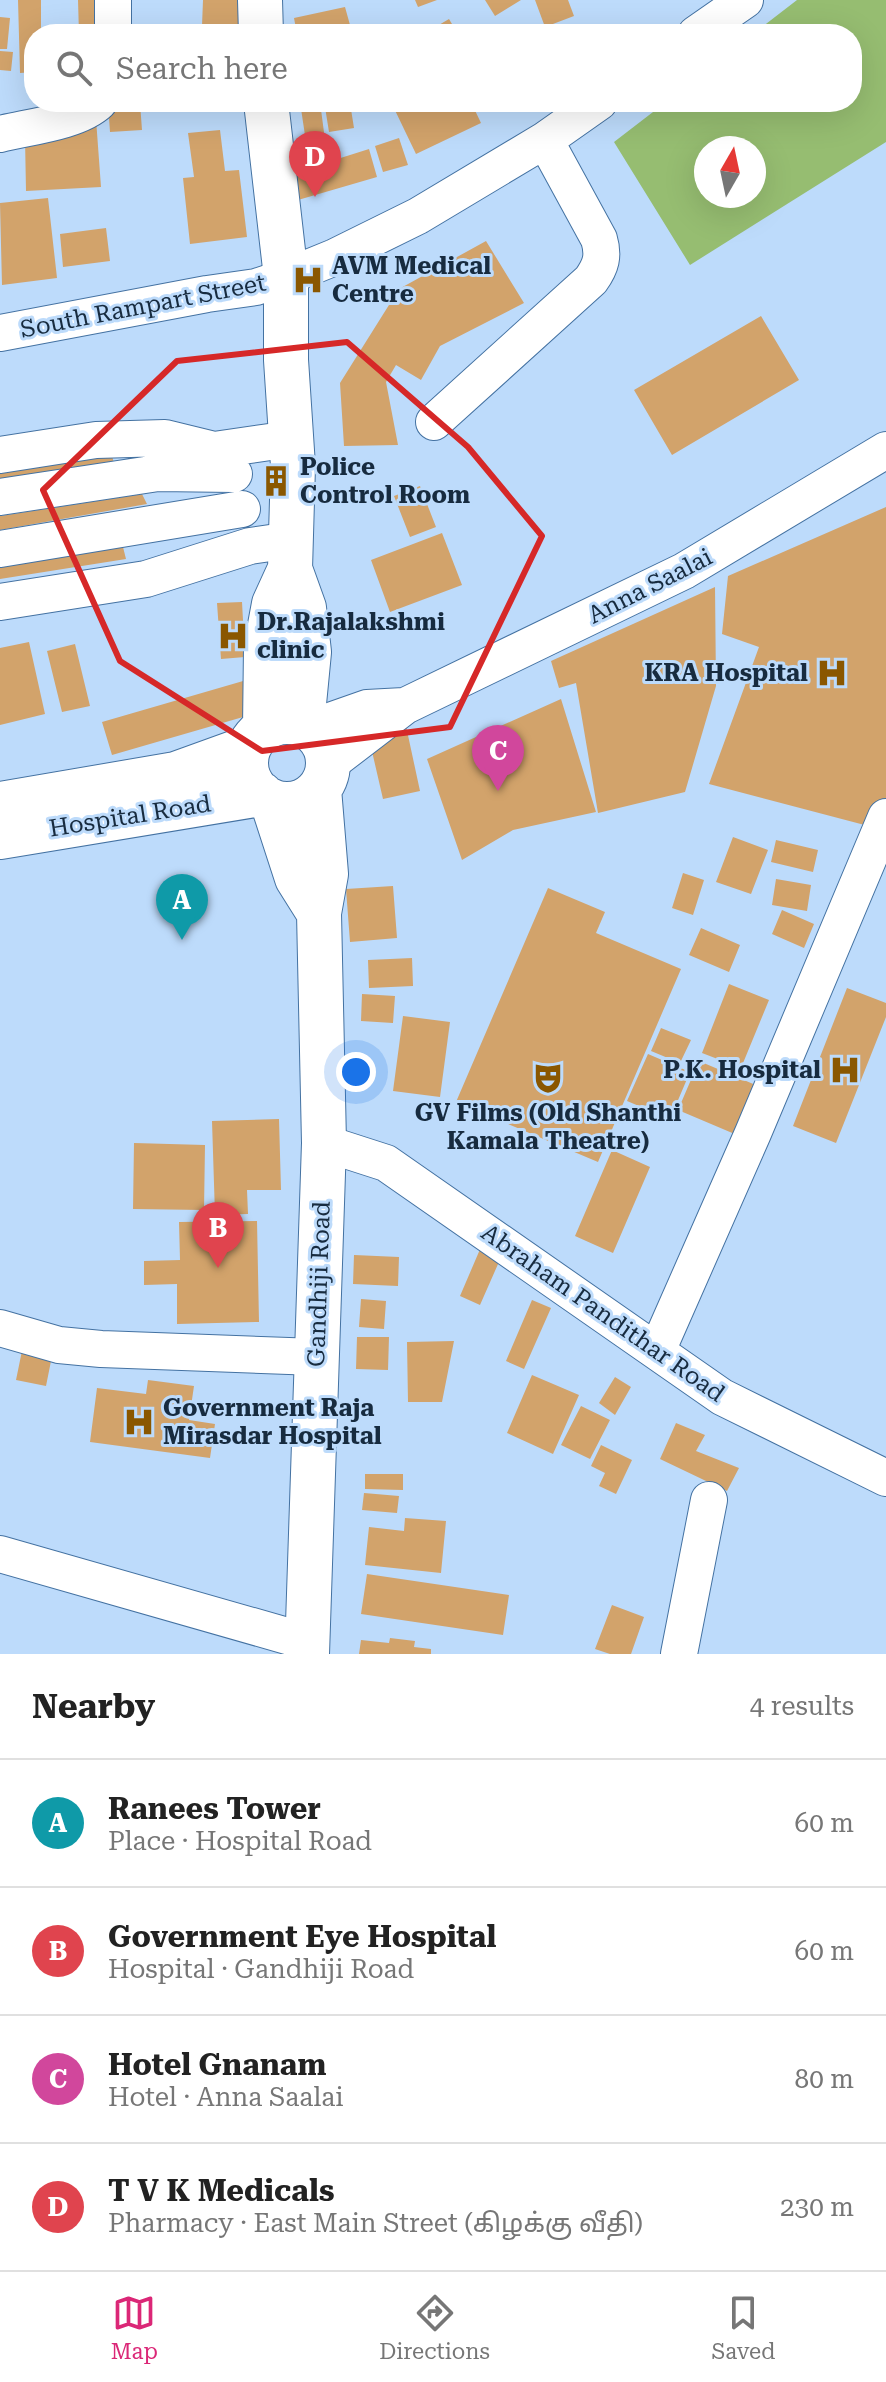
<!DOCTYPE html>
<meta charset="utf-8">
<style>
:root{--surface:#fff;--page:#f2f2f2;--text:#222;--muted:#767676;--line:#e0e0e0;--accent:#db2777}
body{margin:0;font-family:"Roboto Serif","Noto Sans Tamil",serif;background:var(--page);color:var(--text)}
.compass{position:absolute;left:694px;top:136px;width:72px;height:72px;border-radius:50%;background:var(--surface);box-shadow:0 8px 32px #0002;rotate:9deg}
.you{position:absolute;left:356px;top:1072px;width:28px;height:28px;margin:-20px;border:6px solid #fff;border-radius:50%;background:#1a73e8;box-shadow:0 0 0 12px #1a73e833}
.badge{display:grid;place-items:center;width:52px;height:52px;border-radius:50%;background:var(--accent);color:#fff;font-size:26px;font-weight:700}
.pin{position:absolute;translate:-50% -66px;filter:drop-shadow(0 2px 4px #0008)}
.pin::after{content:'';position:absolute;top:42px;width:28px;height:24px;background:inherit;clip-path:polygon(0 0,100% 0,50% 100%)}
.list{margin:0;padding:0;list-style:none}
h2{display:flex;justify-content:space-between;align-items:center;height:104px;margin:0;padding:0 32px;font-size:34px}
h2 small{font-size:26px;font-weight:400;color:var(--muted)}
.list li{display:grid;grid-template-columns:52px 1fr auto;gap:24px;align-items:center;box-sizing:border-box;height:128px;padding:0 32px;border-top:2px solid var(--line)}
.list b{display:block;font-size:30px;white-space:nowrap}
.list p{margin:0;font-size:26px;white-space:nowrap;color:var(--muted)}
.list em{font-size:26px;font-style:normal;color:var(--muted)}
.icon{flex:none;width:44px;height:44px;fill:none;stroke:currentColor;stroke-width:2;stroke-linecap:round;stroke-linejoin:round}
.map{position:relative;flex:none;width:886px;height:1654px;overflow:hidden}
.search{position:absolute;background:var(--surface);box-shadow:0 8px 32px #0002;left:24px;right:24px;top:24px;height:88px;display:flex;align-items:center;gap:20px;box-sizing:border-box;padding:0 28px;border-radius:32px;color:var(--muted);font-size:30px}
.sheet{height:616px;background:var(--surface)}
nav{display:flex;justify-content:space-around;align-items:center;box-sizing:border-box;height:112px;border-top:2px solid var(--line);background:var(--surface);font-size:22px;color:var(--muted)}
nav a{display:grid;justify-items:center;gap:4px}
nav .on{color:var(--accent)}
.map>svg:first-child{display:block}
.green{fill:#96bd71;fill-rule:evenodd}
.building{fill:#d2a36b}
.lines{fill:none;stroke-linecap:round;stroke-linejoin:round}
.minor-casing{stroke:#4472a2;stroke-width:38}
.major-casing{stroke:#4472a2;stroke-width:46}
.minor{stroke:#fff;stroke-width:36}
.major{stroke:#fff;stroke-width:44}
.marked{fill:none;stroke:#d62828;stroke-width:6;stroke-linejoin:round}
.labels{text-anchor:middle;stroke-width:6;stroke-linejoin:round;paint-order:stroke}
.poi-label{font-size:24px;font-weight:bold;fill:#172b3f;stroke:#bddbfb;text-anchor:start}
.street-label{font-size:24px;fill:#172b3f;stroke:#bddbfb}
</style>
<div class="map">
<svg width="886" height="1654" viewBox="0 0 886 1654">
<rect width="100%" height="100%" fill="#bddbfb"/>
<path class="green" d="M797,0H886V142L690,265L614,142L666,102H852V34H753ZM706,148H754V196H706Z"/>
<path class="building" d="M18,0H41V34H34V72L20,73Z
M78,0H96V34H79Z
M203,0H247L245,28L202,26Z
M415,0H437L418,7Z
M485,0H521L495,16Z
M535,0H568L574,16L545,27Z
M345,7L350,25L297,34L294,18Z
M0,17L10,18L7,49H0Z
M449,19L458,34H435L432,29Z
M0,51L13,52L11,71L0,70Z
M300,102H320L325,140L306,142Z
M391,102H471L481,123L416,154Z
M490,102H516L495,112Z
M140,103L142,130L110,132L108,104Z
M350,103L354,128L329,132L325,107Z
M96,119L101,187L26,191L25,138Z
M220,130L225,171L239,170L247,237L190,244L183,178L194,177L188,133Z
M399,138L408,165L383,172L375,146Z
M369,149L377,177L298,200L290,174Z
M48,198L57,278L2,285L0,203Z
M106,228L110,261L63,267L60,234Z
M486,241L524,303L440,346L421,380L396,365L386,382L398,445L344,446L340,383L399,289Z
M761,316L799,380L672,455L634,390Z
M111,453L115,466L0,484V471Z
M283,461L289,494L267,488L265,474Z
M420,486L436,527L410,537L394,496Z
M142,494L147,504L0,530V516Z
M886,507V805L876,828L709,784L759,647L722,634L728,576Z
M442,533L462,585L390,612L371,560Z
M123,547L126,559L0,579V566Z
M715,587L716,686L685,792L598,813L576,683L559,688L551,661Z
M242,602L245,657L221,659L217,603Z
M29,642L45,714L0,725V648Z
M75,644L90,706L62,712L47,651Z
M250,679L260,712L112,755L102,722Z
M561,699L596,812L513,830L462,860L427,759Z
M406,726L420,791L383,799L368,734Z
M733,837L768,850L751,894L716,882Z
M776,840L818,850L813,872L771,862Z
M683,873L704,880L693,915L672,908Z
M776,879L811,885L807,911L772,905Z
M393,886L397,938L350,942L346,889Z
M548,888L605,912L596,933L681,969L598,1162L456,1102Z
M782,910L814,924L804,948L772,934Z
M701,928L740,945L729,972L689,955Z
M412,958L413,986L369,988L368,960Z
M729,984L769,1000L741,1068L702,1053Z
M847,988L886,1003V1017L836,1143L793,1126Z
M362,994L395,996L393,1023L361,1021Z
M403,1016L450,1022L440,1097L393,1091Z
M661,1028L691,1040L680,1063L651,1051Z
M648,1054L690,1072L670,1119L627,1101Z
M699,1061L758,1086L737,1135L678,1110Z
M279,1119L281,1190H247L248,1214L215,1215L212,1121Z
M134,1143L205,1145L204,1210L133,1209Z
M612,1150L650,1167L613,1253L575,1236Z
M257,1221L259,1322L177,1324V1284L144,1285V1261L180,1260L179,1222Z
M481,1247L502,1255L480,1305L460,1296Z
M354,1255L399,1257L398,1286L353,1284Z
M361,1299L386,1301L384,1329L359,1327Z
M532,1300L551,1308L524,1369L506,1361Z
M357,1337H389L388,1370L356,1369Z
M24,1341L54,1346L46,1386L16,1380Z
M454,1341L442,1402H408L407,1342Z
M532,1375L579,1395L553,1454L507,1433Z
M615,1377L631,1387L615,1415L599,1403Z
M148,1380L194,1386L189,1420L215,1424L210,1458L90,1442L97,1388L146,1394Z
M581,1406L610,1420L590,1459L561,1445Z
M676,1423L705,1435L696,1451L739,1468L727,1491L660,1459Z
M601,1445L632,1460L616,1494L599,1486L605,1473L591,1466Z
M365,1474H403V1490L365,1489Z
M364,1493L399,1496L397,1513L362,1510Z
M405,1518L446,1521L441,1573L365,1565L369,1527L404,1531Z
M367,1574L509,1595L503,1635L361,1614Z
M612,1605L644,1617L631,1654H610L595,1649Z
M390,1638L415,1641L414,1647L431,1649V1654H359L361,1640L389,1643Z"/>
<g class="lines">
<defs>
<path id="minor" d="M113,0V34
M696,34L745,0
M0,134C28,127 78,122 99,102
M0,333L207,294L256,287L286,277L335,257L418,216L545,140L599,102
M434,422L591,280C601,266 604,256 599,239L545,140
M0,455L96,440L165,438L214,450L291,439
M0,497L158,473L234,474
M0,549L242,509
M0,602L146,579L250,546L291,540
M310,728L367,708L404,706
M328,765L405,706L684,571L886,450
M324,1143L386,1163L722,1397L886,1478
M0,1328L59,1345L101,1349L317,1357
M657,1351L753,1133L886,817
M0,1554L308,1642
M679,1654L709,1500"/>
<path id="major" d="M260,0L261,34
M290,569L304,608L309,652L302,724
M246 763a41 41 0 1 1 82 0a41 41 0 1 1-82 0Z
M265,728L266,647L274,604L290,569L293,466L286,360V277L266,102
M272,801L297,878L319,913
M0,804L176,774L248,748
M0,837L261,794
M307,1654L324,1143L319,913L326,874L319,789"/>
</defs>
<use href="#minor" class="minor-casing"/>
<use href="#major" class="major-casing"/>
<use href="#minor" class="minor"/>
<use href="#major" class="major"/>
</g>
<path class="marked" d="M347,342L468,447L542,536L450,727L262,751L120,661L43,490L177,361Z"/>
<defs>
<symbol id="hospital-bare" viewBox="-9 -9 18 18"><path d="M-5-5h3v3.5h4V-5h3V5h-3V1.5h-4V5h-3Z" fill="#8a5700" stroke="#bddbfb" stroke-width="2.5" paint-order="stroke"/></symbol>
<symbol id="building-bare" viewBox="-9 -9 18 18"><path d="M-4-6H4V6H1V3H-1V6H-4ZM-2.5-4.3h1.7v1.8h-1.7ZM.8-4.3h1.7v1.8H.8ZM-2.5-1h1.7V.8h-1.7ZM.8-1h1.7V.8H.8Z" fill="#8a5700" stroke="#bddbfb" stroke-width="2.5" paint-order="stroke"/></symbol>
<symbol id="theatre-bare" viewBox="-9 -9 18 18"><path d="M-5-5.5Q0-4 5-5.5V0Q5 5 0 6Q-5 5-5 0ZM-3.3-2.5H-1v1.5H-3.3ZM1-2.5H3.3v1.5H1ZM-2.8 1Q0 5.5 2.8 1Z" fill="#8a5700" stroke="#bddbfb" stroke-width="2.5" paint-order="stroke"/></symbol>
</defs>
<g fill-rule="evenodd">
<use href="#hospital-bare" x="286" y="258" width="44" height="44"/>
<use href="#building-bare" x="254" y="459" width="44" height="44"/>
<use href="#hospital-bare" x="211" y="614" width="44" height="44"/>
<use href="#hospital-bare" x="810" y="651" width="44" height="44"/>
<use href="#hospital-bare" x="823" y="1048" width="44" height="44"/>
<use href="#theatre-bare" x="526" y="1056" width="44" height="44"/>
<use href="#hospital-bare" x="117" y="1400" width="44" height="44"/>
</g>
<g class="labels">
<g class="poi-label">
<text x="332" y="274">AVM Medical<tspan x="332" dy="28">Centre</tspan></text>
<text x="300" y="475">Police<tspan x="300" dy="28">Control Room</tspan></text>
<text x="257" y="630">Dr.Rajalakshmi<tspan x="257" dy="28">clinic</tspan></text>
<text x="808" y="681" text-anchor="end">KRA Hospital</text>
<text x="821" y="1078" text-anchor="end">P.K. Hospital</text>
<text x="548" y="1121" text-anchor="middle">GV Films (Old Shanthi<tspan x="548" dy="28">Kamala Theatre)</tspan></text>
<text x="163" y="1416">Government Raja<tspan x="163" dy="28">Mirasdar Hospital</tspan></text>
</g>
<g class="street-label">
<text transform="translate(143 306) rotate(-11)" y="8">South Rampart Street</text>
<text transform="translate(650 586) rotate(-27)" y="8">Anna Saalai</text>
<text transform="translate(130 816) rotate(-9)" y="8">Hospital Road</text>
<text transform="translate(319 1284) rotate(-88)" y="8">Gandhiji Road</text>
<text transform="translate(603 1313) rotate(35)" y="8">Abraham Pandithar Road</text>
</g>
</g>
</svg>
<svg class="compass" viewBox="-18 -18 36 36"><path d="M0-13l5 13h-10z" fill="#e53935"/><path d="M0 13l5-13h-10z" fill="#767676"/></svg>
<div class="you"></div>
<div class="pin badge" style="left:182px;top:940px;background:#0f9aa8">A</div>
<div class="pin badge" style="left:218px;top:1268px;background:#e0444e">B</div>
<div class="pin badge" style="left:498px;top:791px;background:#d1479c">C</div>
<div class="pin badge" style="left:315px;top:197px;background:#e0444e">D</div>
<div class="search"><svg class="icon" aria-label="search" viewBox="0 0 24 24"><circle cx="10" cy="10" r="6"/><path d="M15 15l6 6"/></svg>Search here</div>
</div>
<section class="sheet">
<h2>Nearby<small>4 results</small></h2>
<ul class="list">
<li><span class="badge" style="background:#0f9aa8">A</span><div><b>Ranees Tower</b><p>Place · Hospital Road</p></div><em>60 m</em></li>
<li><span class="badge" style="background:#e0444e">B</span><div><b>Government Eye Hospital</b><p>Hospital · Gandhiji Road</p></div><em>60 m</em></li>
<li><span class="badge" style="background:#d1479c">C</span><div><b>Hotel Gnanam</b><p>Hotel · Anna Saalai</p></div><em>80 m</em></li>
<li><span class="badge" style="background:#e0444e">D</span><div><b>T V K Medicals</b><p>Pharmacy · East Main Street (கிழக்கு வீதி)</p></div><em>230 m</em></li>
</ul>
</section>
<nav>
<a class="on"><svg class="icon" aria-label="map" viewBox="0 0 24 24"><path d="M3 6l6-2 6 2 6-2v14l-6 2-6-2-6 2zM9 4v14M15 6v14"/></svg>Map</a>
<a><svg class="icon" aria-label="directions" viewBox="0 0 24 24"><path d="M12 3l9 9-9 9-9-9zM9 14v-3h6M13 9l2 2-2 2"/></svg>Directions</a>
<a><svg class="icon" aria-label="saved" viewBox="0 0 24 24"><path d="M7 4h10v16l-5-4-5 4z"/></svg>Saved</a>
</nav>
